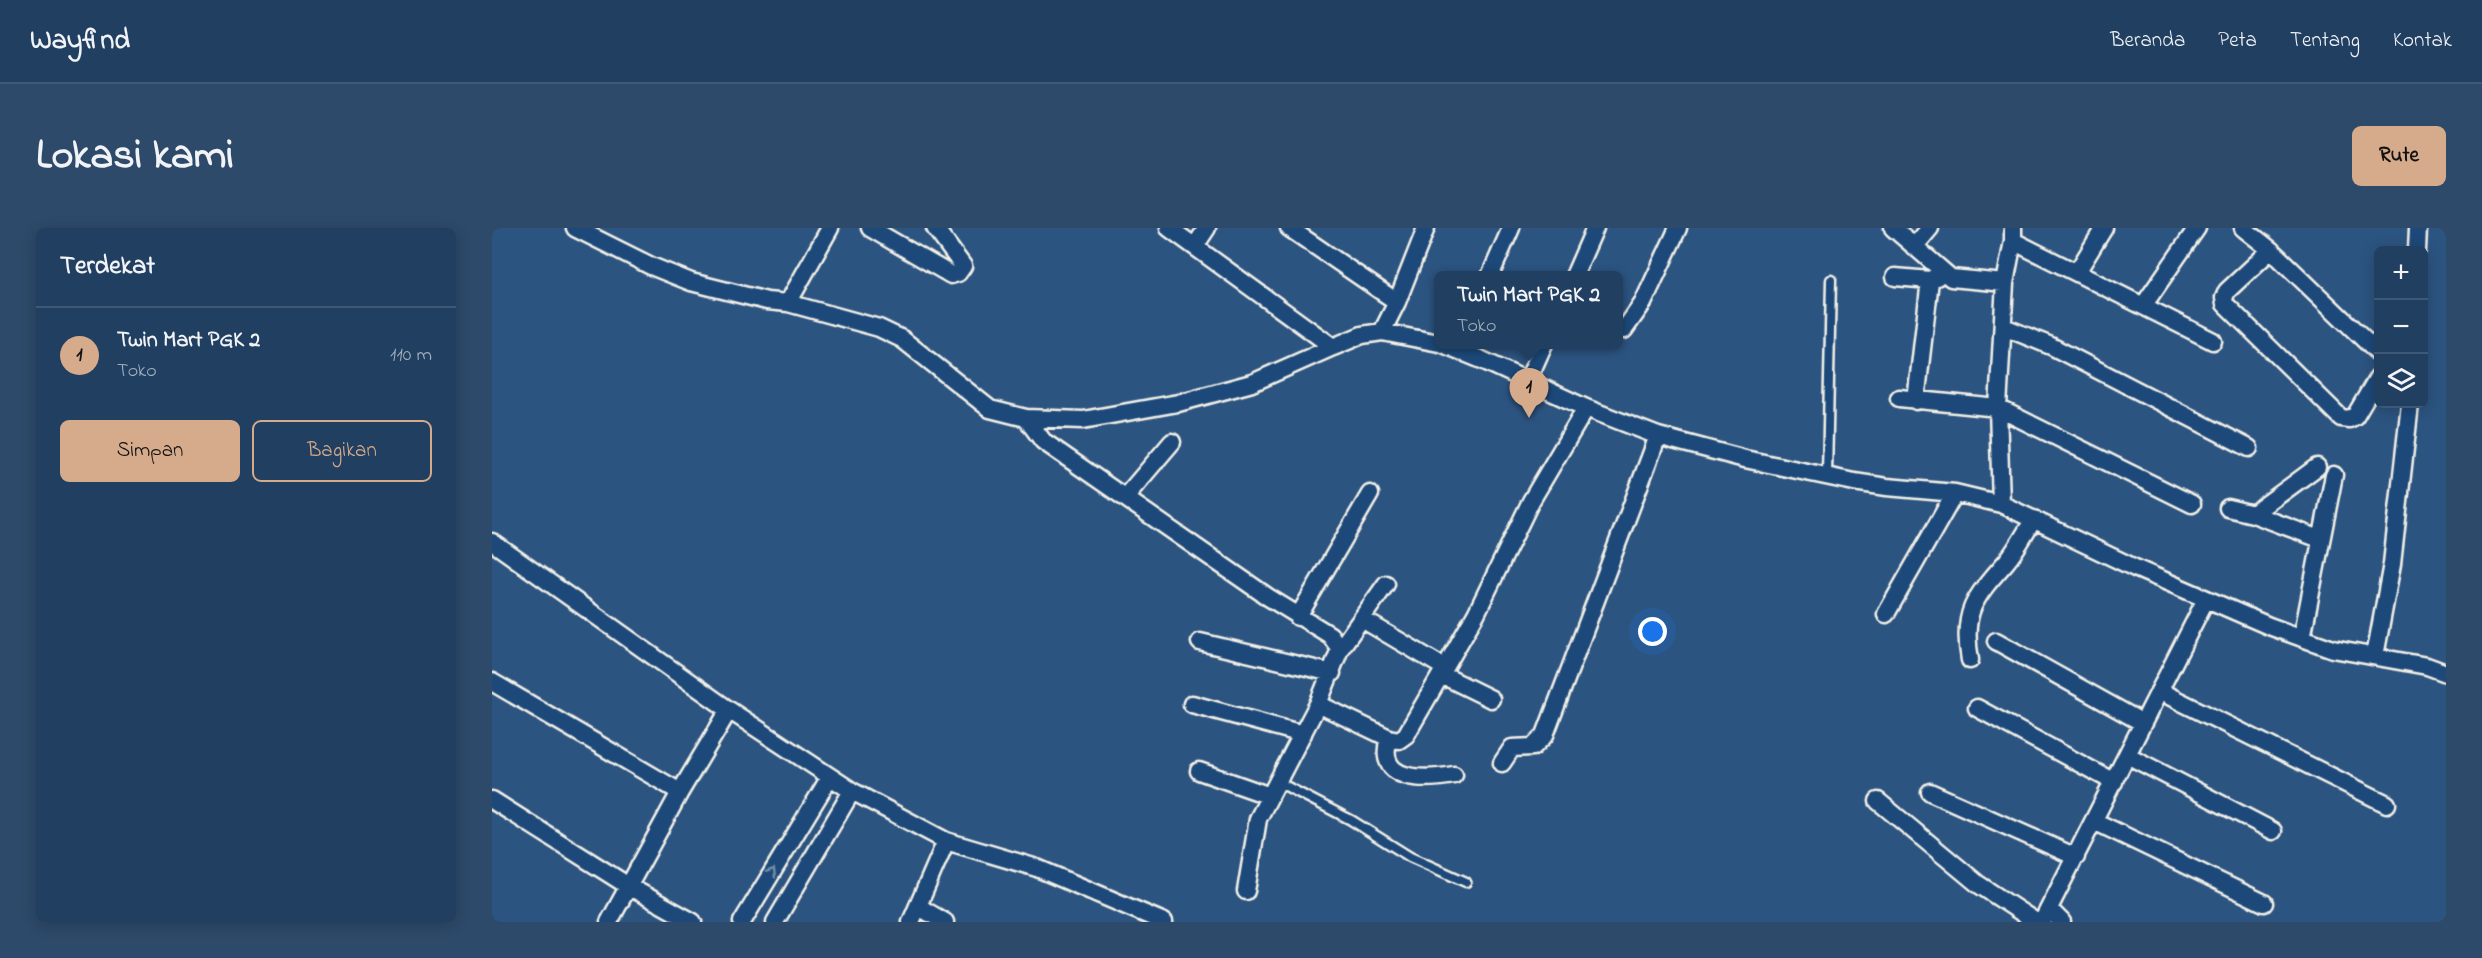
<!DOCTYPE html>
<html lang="id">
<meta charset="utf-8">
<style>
:root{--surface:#213f61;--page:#2d4a6a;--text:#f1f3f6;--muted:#a2afbd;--line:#3e5876;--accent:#d6ab8b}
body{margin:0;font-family:"Indie Flower",sans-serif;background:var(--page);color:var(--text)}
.controls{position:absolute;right:18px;top:18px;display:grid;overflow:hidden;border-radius:9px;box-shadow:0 3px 15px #0003}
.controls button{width:54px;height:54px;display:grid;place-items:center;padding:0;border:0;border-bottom:2px solid var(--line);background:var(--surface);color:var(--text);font:30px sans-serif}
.you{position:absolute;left:1161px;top:404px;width:21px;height:21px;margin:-15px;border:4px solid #fff;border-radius:50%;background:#1a73e8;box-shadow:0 0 0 9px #1a73e833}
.badge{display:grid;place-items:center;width:39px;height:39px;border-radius:50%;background:var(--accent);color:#111;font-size:20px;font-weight:700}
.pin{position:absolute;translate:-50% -50px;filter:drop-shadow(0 2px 3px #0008)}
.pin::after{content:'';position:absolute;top:32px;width:21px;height:18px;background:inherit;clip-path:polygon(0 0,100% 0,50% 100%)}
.popup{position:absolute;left:942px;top:43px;width:189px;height:78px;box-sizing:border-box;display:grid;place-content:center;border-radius:9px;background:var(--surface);filter:drop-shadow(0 2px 4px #0005);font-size:20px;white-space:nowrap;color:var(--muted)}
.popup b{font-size:22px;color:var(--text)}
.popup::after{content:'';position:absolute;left:50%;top:100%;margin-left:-12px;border:12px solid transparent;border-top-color:var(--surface)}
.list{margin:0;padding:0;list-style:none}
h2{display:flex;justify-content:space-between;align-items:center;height:78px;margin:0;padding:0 24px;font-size:26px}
h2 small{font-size:20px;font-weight:400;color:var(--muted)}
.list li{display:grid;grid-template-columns:39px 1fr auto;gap:18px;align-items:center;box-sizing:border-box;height:96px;padding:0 24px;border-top:2px solid var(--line)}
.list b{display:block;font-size:22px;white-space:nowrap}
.list p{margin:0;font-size:20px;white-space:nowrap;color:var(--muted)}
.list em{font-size:20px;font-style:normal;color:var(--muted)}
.actions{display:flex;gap:12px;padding:18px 24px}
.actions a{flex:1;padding:14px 0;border:2px solid var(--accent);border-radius:9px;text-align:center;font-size:21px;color:var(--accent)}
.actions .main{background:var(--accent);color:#111}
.icon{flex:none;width:33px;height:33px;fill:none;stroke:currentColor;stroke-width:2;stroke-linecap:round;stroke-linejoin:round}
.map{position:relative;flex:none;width:1954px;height:694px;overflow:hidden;border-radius:9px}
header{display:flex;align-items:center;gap:36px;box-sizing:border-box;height:84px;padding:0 30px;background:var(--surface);border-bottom:2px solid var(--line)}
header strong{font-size:28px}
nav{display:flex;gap:33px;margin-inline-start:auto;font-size:21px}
.intro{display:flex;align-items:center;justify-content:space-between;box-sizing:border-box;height:144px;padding:0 36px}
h1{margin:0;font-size:42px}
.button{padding:15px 27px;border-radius:9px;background:var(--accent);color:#111;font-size:21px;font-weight:700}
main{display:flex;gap:36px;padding:0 36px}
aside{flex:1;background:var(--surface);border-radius:9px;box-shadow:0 3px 15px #0003}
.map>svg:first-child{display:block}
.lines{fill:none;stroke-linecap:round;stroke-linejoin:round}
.lane-casing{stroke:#f4f1e8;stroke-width:13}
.street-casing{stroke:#f4f1e8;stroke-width:21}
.lane{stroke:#1f4a7a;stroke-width:8}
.street{stroke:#1f4a7a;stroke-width:16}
.oneway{stroke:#748da6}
</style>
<header>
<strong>Wayfind</strong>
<nav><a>Beranda</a><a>Peta</a><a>Tentang</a><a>Kontak</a></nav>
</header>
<div class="intro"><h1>Lokasi kami</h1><a class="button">Rute</a></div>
<main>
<aside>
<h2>Terdekat<small></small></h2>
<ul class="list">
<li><span class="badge">1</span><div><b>Twin Mart PGK 2</b><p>Toko</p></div><em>110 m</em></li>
</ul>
<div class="actions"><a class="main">Simpan</a><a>Bagikan</a></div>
</aside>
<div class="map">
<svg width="1954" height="694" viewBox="0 0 1954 694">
<rect width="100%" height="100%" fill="#2c5481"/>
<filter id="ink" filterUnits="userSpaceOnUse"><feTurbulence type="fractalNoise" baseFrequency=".0167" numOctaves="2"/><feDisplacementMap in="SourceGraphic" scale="12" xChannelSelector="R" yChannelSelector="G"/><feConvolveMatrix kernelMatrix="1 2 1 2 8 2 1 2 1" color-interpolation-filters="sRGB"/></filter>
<g filter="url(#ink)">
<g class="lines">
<defs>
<path id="lane" d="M1335,248L1339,52
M786,554L859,592L918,629L974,654"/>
<path id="street" d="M83,0L159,38L199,54L275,73L296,75L387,100L410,111L498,181L534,190L591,192L686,175L760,155L841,119L870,107L890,104L947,115
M378,0L459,47L466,45L471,38L443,0
M677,0L841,119
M797,0L905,74
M1401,0L1459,50L1513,55
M1751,0L1779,22L1886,125
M1521,13L1721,113
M703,18L715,0
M1422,19L1438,0
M1779,22L1735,63L1732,70L1733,76L1849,190L1857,191L1863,188L1886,149
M1925,22L1926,0
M1585,44L1612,0
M998,48L1019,0
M1082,48L1103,0
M1403,49L1438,52L1446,48
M296,75L338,0
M1651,78L1705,0
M1512,99L1559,118L1757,220
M1132,102L1151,75L1186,0
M890,104L905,74L934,0
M951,116L990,132L1094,180L1166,208L1253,231L1362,254L1395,259L1463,265L1509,276L1643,340L1777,398L1841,421L1935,438L1954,445
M1035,154L1052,116
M1407,170L1506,180L1700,276
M1424,173L1438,52
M534,190L551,213L776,369L838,407L848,421L826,476L766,591L754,663
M634,268L680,214
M1509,276L1506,180L1513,55L1521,13V0
M1736,280L1761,286L1828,311
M1761,286L1825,239
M0,314L237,482L360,563L454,613L545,640L672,694
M1394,386L1463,265
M806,389L878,266
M870,391L953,440
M1810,410L1842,247
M1504,413L1651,495
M708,414L840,445
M848,421L894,356
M1883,428L1900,336L1918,176
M1478,432C1469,383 1484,368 1514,334C1525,321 1533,305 1542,291
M950,447L999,471
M0,454L188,564
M1667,463L1895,576
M700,476L811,506
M826,476L897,510L907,512L914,507L984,386L1039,273L1094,180
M1485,480L1622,554
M897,510C883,555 933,552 962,547
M1635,527L1781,603
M1010,535L1020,520L1041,519L1053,507L1166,208
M707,543L778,568
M1438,564L1584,629
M0,572L138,659L201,694
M1386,573L1486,656L1544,694
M1602,593L1772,675
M427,679L453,694
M1557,681L1570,694
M117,694L188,564L237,482
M250,694L338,549
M283,694L360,563
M419,694L454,613
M1550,694L1714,371"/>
</defs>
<use href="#lane" class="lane-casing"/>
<use href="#street" class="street-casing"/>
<use href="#lane" class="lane"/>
<use href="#street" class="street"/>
</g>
<defs><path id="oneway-chevron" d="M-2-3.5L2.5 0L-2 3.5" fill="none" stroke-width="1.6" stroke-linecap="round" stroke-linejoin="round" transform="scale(1.5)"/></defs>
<use class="oneway" href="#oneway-chevron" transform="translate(280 644) rotate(-59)"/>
</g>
</svg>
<div class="controls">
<button>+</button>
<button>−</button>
<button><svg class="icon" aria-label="layers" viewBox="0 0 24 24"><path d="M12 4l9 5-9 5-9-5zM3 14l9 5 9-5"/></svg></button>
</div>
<div class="you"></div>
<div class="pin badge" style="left:1037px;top:190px">1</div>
<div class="popup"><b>Twin Mart PGK 2</b>Toko</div>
</div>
</main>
